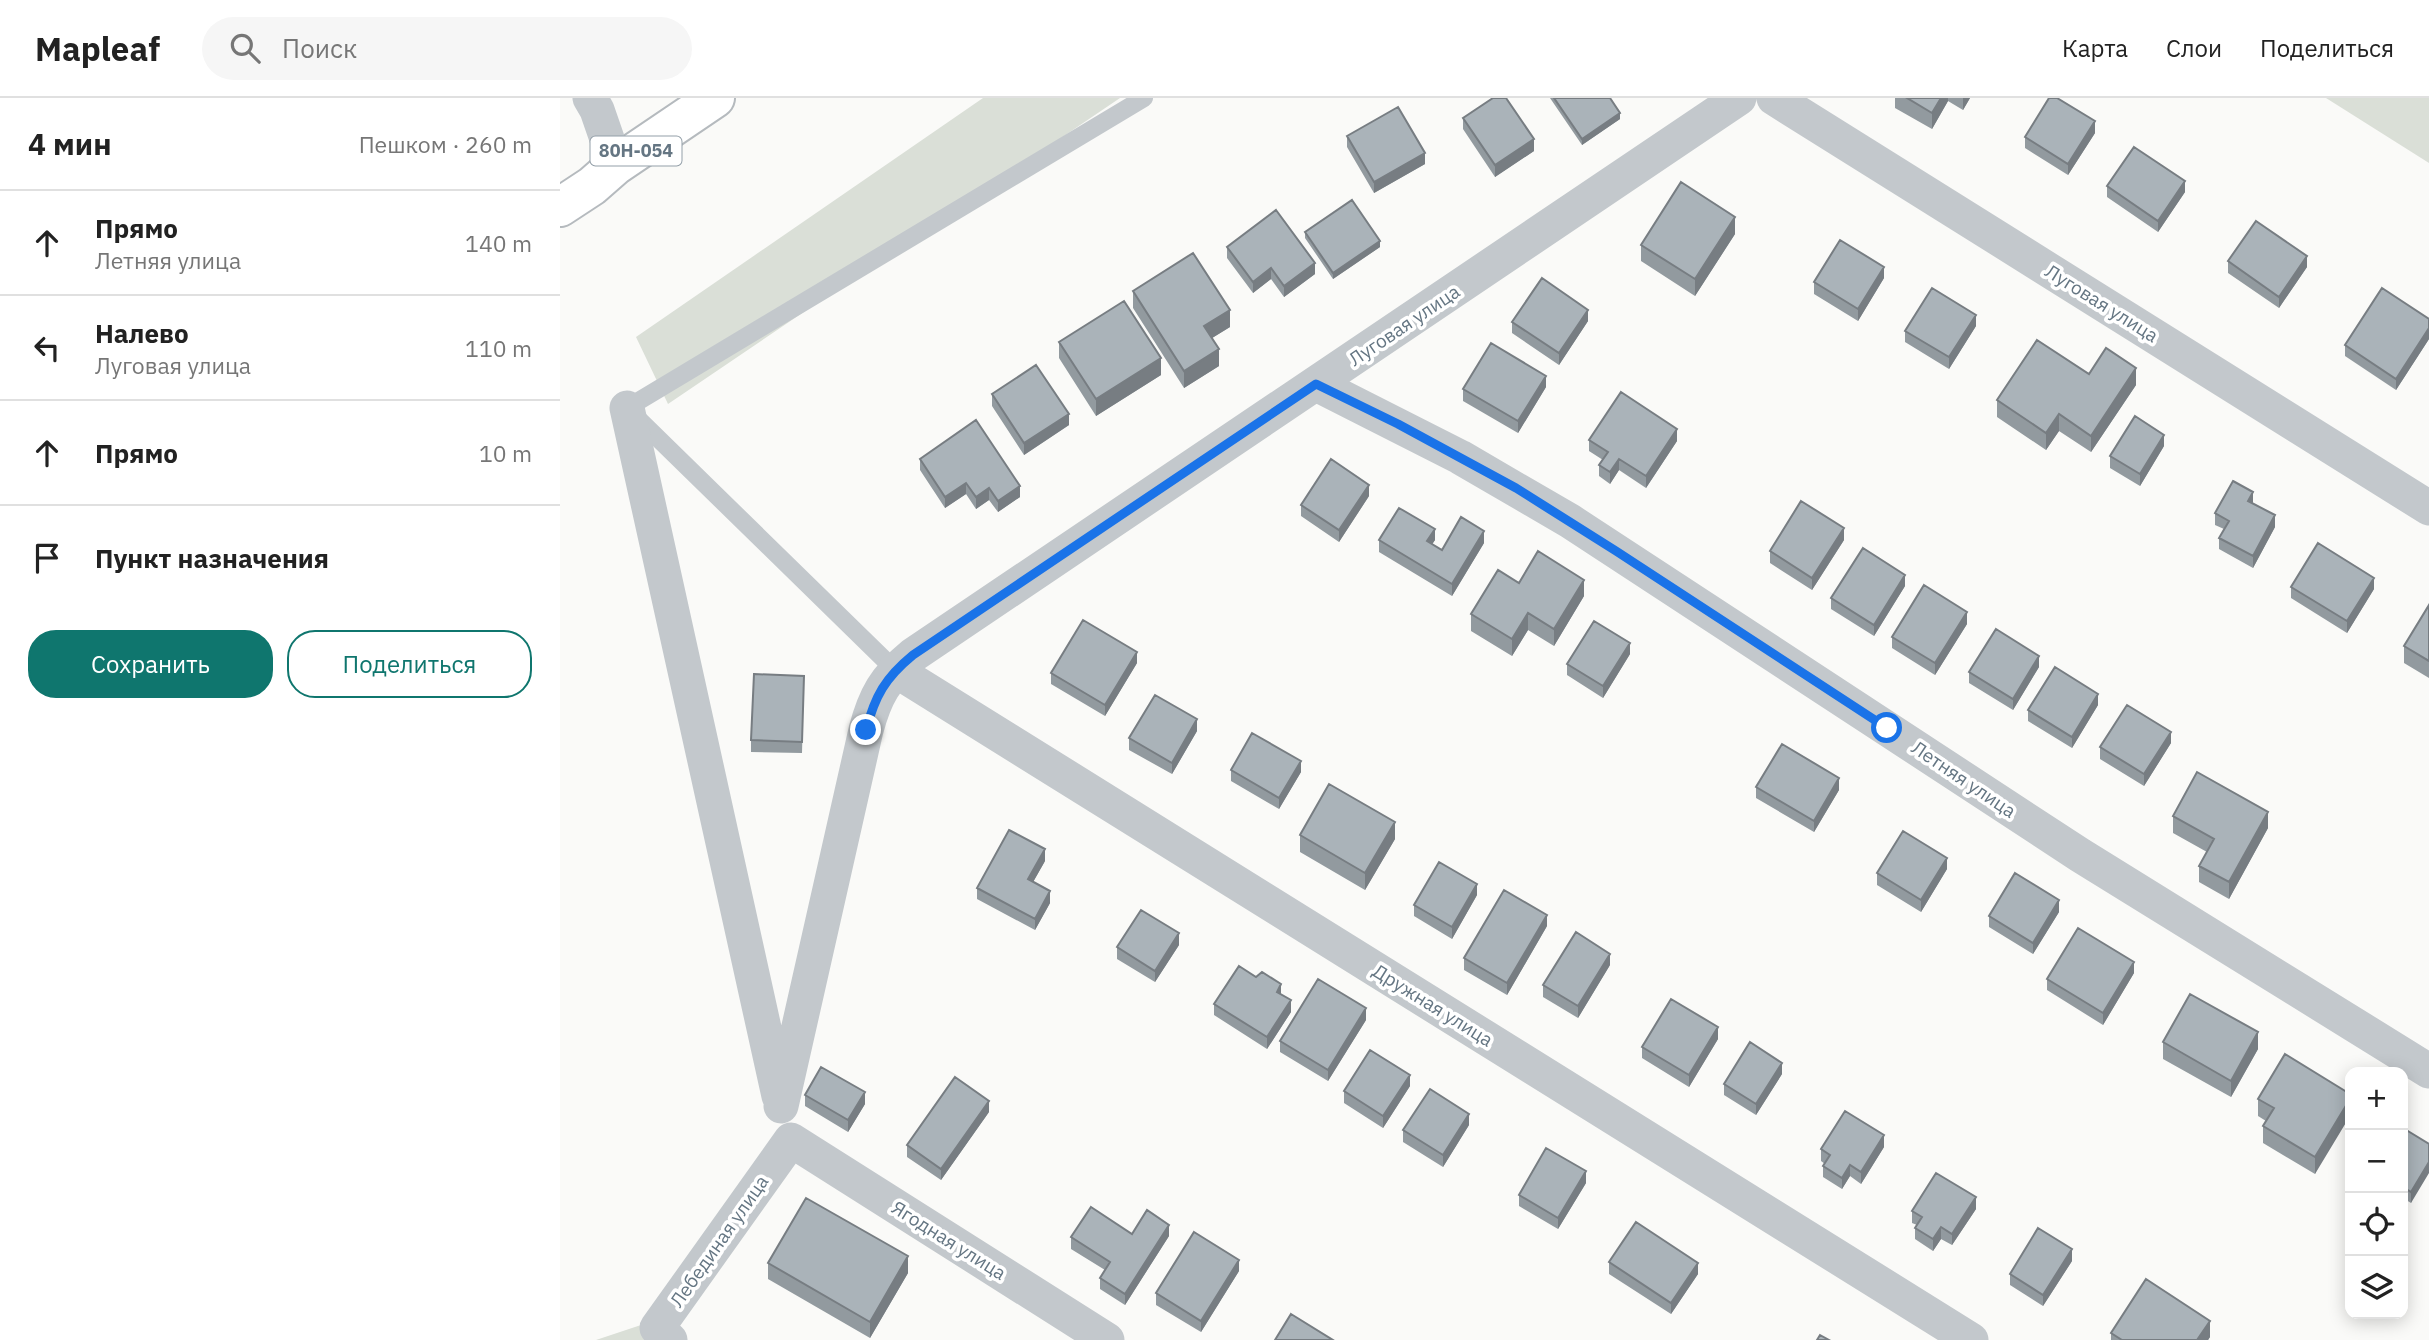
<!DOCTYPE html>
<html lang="ru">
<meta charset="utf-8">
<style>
:root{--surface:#fff;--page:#f6f6f6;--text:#222;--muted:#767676;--line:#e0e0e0;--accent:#0f766e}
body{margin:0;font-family:"IBM Plex Sans",sans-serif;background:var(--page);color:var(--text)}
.controls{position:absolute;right:21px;bottom:21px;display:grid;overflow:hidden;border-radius:14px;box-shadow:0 4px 18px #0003}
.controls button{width:63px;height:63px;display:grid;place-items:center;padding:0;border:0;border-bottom:2px solid var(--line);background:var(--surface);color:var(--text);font:35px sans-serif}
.stop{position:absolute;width:21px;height:21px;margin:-16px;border:5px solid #1a73e8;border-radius:50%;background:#fff}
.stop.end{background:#1a73e8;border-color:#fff;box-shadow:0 2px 7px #0008}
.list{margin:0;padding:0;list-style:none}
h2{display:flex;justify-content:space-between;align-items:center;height:91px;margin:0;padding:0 28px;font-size:30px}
h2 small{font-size:23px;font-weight:400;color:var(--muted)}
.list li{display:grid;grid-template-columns:46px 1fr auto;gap:21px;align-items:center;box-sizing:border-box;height:105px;padding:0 28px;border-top:2px solid var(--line)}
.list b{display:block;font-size:26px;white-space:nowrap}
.list p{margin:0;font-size:23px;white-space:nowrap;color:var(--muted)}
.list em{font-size:23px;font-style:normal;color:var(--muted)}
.actions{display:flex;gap:14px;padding:21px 28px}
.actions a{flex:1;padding:16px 0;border:2px solid var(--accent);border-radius:28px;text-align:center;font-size:24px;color:var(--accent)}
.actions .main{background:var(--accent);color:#fff}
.icon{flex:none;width:38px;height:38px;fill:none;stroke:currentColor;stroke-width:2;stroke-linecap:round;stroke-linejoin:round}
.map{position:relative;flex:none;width:1869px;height:1242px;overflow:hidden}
header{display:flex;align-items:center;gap:42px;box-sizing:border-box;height:98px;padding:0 35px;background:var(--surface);border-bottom:2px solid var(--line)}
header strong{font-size:33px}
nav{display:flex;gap:38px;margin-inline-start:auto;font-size:24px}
.search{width:490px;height:63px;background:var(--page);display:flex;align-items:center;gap:18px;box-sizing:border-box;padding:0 24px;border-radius:38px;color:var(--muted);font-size:26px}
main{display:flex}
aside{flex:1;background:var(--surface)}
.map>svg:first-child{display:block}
.green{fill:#dadfd7}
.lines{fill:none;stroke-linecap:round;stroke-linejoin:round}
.primary-casing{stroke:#b5babe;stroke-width:42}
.lane{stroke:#c3c8cc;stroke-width:18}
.street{stroke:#c3c8cc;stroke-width:35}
.primary{stroke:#fff;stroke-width:38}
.wall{fill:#929a9f}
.shaded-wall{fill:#777d82}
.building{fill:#aab3b9;stroke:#777d82;stroke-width:2}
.route{stroke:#1a73e8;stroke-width:9}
.labels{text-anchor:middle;stroke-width:7;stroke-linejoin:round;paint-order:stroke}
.shield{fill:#fff;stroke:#939fa8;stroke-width:2}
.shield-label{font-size:18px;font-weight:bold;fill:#657683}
.street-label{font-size:19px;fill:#657683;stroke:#fff}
</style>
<header>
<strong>Mapleaf</strong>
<div class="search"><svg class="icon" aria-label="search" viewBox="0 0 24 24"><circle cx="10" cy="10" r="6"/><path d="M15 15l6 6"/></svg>Поиск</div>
<nav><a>Карта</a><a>Слои</a><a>Поделиться</a></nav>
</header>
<main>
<aside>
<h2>4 мин<small>Пешком · 260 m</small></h2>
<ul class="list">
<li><svg class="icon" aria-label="ahead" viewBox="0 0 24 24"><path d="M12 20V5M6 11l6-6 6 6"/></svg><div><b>Прямо</b><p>Летняя улица</p></div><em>140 m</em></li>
<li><svg class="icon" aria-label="left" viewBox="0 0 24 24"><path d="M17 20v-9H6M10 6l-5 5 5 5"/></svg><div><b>Налево</b><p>Луговая улица</p></div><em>110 m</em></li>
<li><svg class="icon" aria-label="ahead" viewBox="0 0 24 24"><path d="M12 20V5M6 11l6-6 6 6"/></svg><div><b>Прямо</b></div><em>10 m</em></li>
<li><svg class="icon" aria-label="arrive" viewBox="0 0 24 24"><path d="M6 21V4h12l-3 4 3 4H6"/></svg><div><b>Пункт назначения</b></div></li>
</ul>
<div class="actions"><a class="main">Сохранить</a><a>Поделиться</a></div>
</aside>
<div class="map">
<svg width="1869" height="1242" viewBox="0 0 1869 1242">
<rect width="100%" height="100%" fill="#fafaf8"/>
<path class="green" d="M423,0H560L108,306L76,239Z
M1766,0H1869V65Z
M81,1227L97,1242H36Z"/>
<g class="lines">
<defs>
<path id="primary" d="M0,109L32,88L56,67L155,0"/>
</defs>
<use href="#primary" class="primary-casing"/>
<path class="lane" d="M335,572L67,310L584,0"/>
<path class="street" d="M30,0L37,12L56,67
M1214,0L1869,410
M756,286L900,359L1010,423L1520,757L1869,973
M67,310L219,998
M335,572L1411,1242
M221,1008L306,632C315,598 325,580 353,557L1179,0
M110,1242L97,1230L231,1042L547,1242"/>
<use href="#primary" class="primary"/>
</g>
<path class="wall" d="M990,0H1050L1060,21L1022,47Z
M1335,0H1410L1403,12L1388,3L1372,31L1335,10Z
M903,20L974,53L935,79L903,31Z
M1535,35L1508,77L1465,50V39Z
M787,38L865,66L814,95L787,49Z
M1547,88L1625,94L1598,134L1547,99Z
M745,134L820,149L773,181L745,140Z
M1175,136L1135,198L1081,163V147Z
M667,149L755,176L724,199L711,181L693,195L667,160Z
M1668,163L1747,169L1719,210L1668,175Z
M1324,180L1298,223L1254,196V184Z
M573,193L670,229L652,240L659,268L624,290L573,210Z
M1869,221V241L1836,292L1785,258V247Z
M1028,223L999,267L952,235V224Z
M1416,228L1389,271L1345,244V233Z
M499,244L601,277L536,318L499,260Z
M1529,276L1576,287L1531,354L1499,333L1486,352L1437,319V302Z
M986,289L958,335L903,303V291Z
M432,296L509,327L464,357L432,308Z
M1029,342L1117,343L1086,390L1059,372L1050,386L1039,378V367L1043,362L1029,353Z
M1604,348L1580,388L1550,370V358Z
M360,361L460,399L438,414L429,402L416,411L406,396L385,410L360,372Z
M809,398L779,444L741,418V407Z
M1693,405L1715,429L1693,470L1659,451V440L1664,431L1655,427V415Z
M819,442H875L872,446L882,452L924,445L892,498L819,454Z
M1284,442L1252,492L1210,465V453Z
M959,485L1024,498L994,548L968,532L952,558L911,533V516Z
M1345,488L1314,538L1271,511V500Z
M1731,489L1814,491L1787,535L1731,500Z
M1869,507V580L1844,565V548Z
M1407,526L1375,577L1332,550V539Z
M1070,556L1043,600L1007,577V566Z
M577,565L545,618L491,586V575Z
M1479,569L1453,612L1409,585V574Z
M244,578L242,655L191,654V642Z
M1538,607L1512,650L1468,623V612Z
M637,633L612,676L569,652V640Z
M1611,645L1584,688L1540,661V649Z
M671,672L741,674L719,711L671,683Z
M1196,689L1279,692L1254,734L1196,700Z
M1613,718L1708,730L1669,801L1639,784V768L1647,754L1613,735Z
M740,737L835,741L805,792L740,754Z
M485,763L473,784L490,805L475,832L417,801V790Z
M1387,771L1361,814L1317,787V775Z
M917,797L892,841L854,818V807Z
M1499,814L1473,856L1429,829V818Z
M987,828L947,897L904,872V860Z
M619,847L595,884L557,861V849Z
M1050,867L1018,920L983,899V887Z
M1574,875L1543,927L1487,892V881Z
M721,897L731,914L707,951L654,917V906Z
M806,922L768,983L720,954V943Z
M1158,941L1129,989L1082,960V949Z
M1603,944L1698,951L1671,999L1603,961Z
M1222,976L1196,1017L1164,997V986Z
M850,988L823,1030L784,1005V993Z
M1790,996L1755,1076L1703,1045V1028L1706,1023L1698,1018V1001Z
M245,997L305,1006L288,1034L245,1008Z
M429,1014L381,1082L347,1059V1047Z
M909,1027L883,1069L843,1044V1032Z
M1843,1030L1869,1046L1851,1105L1843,1100Z
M1324,1049L1301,1086L1290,1078L1282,1091L1263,1079V1068L1265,1066L1261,1063V1051Z
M1026,1085L998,1131L959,1108V1097Z
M1416,1111L1392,1147L1381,1141L1373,1153L1355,1141V1130L1357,1127L1352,1125V1113Z
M572,1136L609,1138L565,1207L540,1191V1180L545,1172L511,1151V1139Z
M1512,1163L1483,1208L1450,1187V1176Z
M1049,1164L1138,1176L1111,1216L1049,1176Z
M208,1165L348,1175L310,1240L208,1181Z
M679,1173L641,1234L596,1207V1195Z
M1551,1235L1650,1239L1648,1242H1551Z"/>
<path class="shaded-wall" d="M1381,0H1388V3L1372,31V15Z
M1403,0H1410L1403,12Z
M1060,15V21L1022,47V41Z
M1535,23V35L1508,77V66Z
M974,41V53L935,79V67Z
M865,55V66L814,95V84Z
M1625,83V94L1598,134V123Z
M1175,119V136L1135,198V181Z
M820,143V149L773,181V175Z
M1747,158V169L1719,210V199Z
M755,165V176L724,199V188Z
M1324,169V180L1298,223V211Z
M711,170V181L693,195V184Z
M670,212V229L644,245V228Z
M1028,212V223L999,267V255Z
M1416,217V228L1389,271V259Z
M1869,230V241L1836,292V281Z
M659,251V268L624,290V273Z
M601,260V277L536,318V301Z
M1576,270V287L1531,354V338Z
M986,278V289L958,335V323Z
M509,316V327L464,357V345Z
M1499,316V333L1486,352V335Z
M1117,331V343L1086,390V378Z
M1604,337V348L1580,388V376Z
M1059,361V372L1050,386V374Z
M406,385V396L385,410V399Z
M809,387V398L779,444V432Z
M460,388V399L438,414V403Z
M429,390V402L416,411V399Z
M1693,394V405L1688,403Z
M1715,417V429L1693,470V458Z
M1284,430V442L1252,492V480Z
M875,431V442L867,454V443Z
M924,433V445L892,498V486Z
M1345,477V488L1314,538V527Z
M1814,480V491L1787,535V523Z
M1024,482V498L994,548V531Z
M1407,514V526L1375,577V565Z
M968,515V532L952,558V541Z
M1070,545V556L1043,600V588Z
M577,554V565L545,618V607Z
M1479,558V569L1453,612V601Z
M1538,596V607L1512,650V639Z
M637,621V633L612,676V665Z
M1611,634V645L1584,688V676Z
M741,663V674L719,711V700Z
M1279,680V692L1254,734V723Z
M1708,714V730L1669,801V784Z
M835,724V741L805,792V775Z
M485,751V763L468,793V781Z
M1387,760V771L1361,814V802Z
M917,786V797L892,841V829Z
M490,793V805L475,832V821Z
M1499,802V814L1473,856V845Z
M987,817V828L947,897V885Z
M619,835V847L595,884V873Z
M1050,856V867L1018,920V908Z
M1574,864V875L1543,927V915Z
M721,886V898L717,894Z
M731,902V914L707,951V939Z
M806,910V922L768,983V972Z
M1158,929V941L1129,989V977Z
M1698,934V951L1671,999V983Z
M1222,965V976L1196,1017V1006Z
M850,977V988L823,1030V1018Z
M305,994V1006L288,1034V1022Z
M1790,1001V1018L1755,1076V1059Z
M429,1003V1014L381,1082V1071Z
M909,1016V1027L883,1069V1057Z
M1324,1037V1049L1301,1086V1074Z
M1869,1064V1075L1851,1105V1094Z
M1290,1067V1078L1282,1091V1080Z
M1026,1073V1085L998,1131V1120Z
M1416,1099V1111L1392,1147V1136Z
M609,1127V1138L565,1207V1196Z
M1381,1129V1141L1373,1153V1141Z
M1512,1151V1163L1483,1208V1197Z
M348,1158V1175L310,1240V1224Z
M679,1162V1173L641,1234V1223Z
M1138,1165V1176L1111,1216V1205Z
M1650,1223V1239L1648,1242H1637Z"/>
<path class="building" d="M933,0H946L974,41L935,67L903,20Z
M994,0H1050L1060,15L1022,41Z
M1347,0H1381L1372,15Z
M1489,0H1497L1535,23L1508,66L1465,39Z
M838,9L865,55L814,84L787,38Z
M1574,49L1625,83L1598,123L1547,88Z
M1121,84L1175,119L1135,181L1081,147Z
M792,102L820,143L773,175L745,134Z
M716,112L755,165L724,188L711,170L693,184L667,149Z
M1696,123L1747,158L1719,199L1668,163Z
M1280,142L1324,169L1298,211L1254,184Z
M633,155L670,212L644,228L659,251L624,273L573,193Z
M982,180L1028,212L999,255L952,224Z
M1372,190L1416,217L1389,259L1345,233Z
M1822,190L1869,221V230L1836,281L1785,247Z
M564,203L601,260L536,301L499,244Z
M1477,242L1529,276L1546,250L1576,270L1531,338L1499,316L1486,335L1437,302Z
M931,245L986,278L958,323L903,291Z
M476,267L509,316L464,345L432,296Z
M1061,294L1117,331L1086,378L1059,361L1050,374L1039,367L1048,354L1029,342Z
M1575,318L1604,337L1580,376L1550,358Z
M416,322L460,388L438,403L429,390L416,399L406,385L385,399L360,361Z
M771,361L809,387L779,432L741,407Z
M1673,383L1693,394L1688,403L1715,417L1693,458L1659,440L1669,423L1655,415Z
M1241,403L1284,430L1252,480L1210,453Z
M839,410L875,431L867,443L882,452L901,419L924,433L892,486L819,442Z
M1758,445L1814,480L1787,523L1731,489Z
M1303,450L1345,477L1314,527L1271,500Z
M978,453L1024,482L994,531L968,515L952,541L911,516L938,472L959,485Z
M1364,487L1407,514L1375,565L1332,539Z
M1869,507V563L1844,548Z
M523,522L577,554L545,607L491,575Z
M1034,523L1070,545L1043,588L1007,566Z
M1436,531L1479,558L1453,601L1409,574Z
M1495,569L1538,596L1512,639L1468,612Z
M194,576L244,578L242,644L191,642Z
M595,597L637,621L612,665L569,640Z
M1567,607L1611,634L1584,676L1540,649Z
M692,635L741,663L719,700L671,672Z
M1222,646L1279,680L1254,723L1196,689Z
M1637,674L1708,714L1669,784L1639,768L1654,741L1613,718Z
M769,686L835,724L805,775L740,737Z
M449,732L485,751L468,781L490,793L475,821L417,790Z
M1343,733L1387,760L1361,802L1317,775Z
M879,764L917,786L892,829L854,807Z
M1455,775L1499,802L1473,845L1429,818Z
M944,792L987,817L947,885L904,860Z
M581,812L619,835L595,873L557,849Z
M1518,830L1574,864L1543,915L1487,881Z
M1016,834L1050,856L1018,908L983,887Z
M679,868L696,879L702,874L721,886L717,894L731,902L707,939L654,906Z
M758,881L806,910L768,972L720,943Z
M1630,896L1698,934L1671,983L1603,944Z
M1111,901L1158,929L1129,977L1082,949Z
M1190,944L1222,965L1196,1006L1164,986Z
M810,952L850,977L823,1018L784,993Z
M1725,956L1790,996V1001L1755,1059L1703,1028L1714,1010L1698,1001Z
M261,969L305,994L288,1022L245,997Z
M395,979L429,1003L381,1071L347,1047Z
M870,991L909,1016L883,1057L843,1032Z
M1285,1013L1324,1037L1301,1074L1290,1067L1282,1080L1263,1068L1270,1057L1261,1051Z
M1843,1030L1869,1046V1064L1851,1094L1843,1089Z
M986,1050L1026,1073L998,1120L959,1097Z
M1376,1075L1416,1099L1392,1136L1381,1129L1373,1141L1355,1130L1362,1119L1352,1113Z
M246,1100L348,1158L310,1224L208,1165Z
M531,1109L572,1136L587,1112L609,1127L565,1196L540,1180L550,1164L511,1139Z
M1076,1124L1138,1165L1111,1205L1049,1164Z
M1478,1130L1512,1151L1483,1197L1450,1176Z
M634,1134L679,1162L641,1223L596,1195Z
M1586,1181L1650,1223L1637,1242H1562L1551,1235Z
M731,1216L773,1242H715Z
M1260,1237L1269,1242H1257Z"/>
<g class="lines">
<path class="route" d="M306,632C315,598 325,580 353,557L756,286L838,326L956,390L1056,453L1327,630"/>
</g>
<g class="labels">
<rect class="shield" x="30.5" y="38.5" width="91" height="29" rx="5"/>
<g class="shield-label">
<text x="76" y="59">80Н-054</text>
</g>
<g class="street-label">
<text transform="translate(1542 205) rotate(32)" y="7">Луговая улица</text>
<text transform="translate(844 227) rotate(-34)" y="7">Луговая улица</text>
<text transform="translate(1404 681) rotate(34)" y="7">Летняя улица</text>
<text transform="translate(873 907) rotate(32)" y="7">Дружная улица</text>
<text transform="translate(389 1142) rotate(32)" y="7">Ягодная улица</text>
<text transform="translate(159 1143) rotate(-55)" y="7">Лебединая улица</text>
</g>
</g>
</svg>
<div class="controls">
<button>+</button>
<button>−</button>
<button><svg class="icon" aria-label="locate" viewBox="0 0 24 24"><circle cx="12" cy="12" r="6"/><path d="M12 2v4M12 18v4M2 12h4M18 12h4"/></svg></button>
<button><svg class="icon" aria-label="layers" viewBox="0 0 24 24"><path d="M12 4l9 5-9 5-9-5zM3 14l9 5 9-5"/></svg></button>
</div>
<div class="stop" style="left:1327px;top:630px"></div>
<div class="stop end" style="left:306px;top:632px"></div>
</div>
</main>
